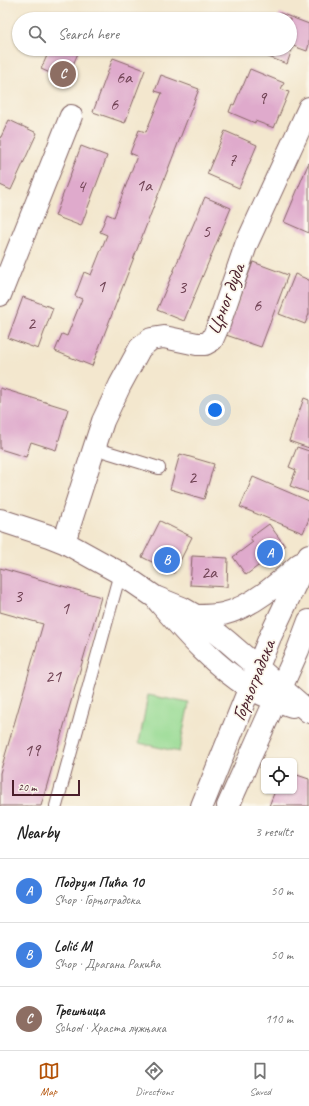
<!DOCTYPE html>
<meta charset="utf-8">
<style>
:root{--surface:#fff;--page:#f6f6f6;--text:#222;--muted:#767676;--line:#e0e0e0;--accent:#b45309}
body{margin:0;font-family:Caveat,sans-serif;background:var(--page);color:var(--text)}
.controls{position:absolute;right:12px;bottom:12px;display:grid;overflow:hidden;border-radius:6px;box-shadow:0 1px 3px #0004}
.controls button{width:36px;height:36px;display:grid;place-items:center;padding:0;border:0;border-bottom:1px solid var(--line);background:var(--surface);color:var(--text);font:20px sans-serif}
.scale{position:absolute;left:12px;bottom:10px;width:68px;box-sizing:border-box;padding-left:4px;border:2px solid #4a1f2b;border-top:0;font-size:11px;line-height:14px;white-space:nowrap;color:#4a1f2b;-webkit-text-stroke:3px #fbf7ec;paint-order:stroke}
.you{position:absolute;left:215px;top:410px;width:14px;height:14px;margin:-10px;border:3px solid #fff;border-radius:50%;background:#1a73e8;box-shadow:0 0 0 6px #1a73e833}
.badge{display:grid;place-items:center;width:26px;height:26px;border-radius:50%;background:var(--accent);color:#fff;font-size:13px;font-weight:700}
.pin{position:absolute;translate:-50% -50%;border:2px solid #fff;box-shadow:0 1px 4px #0006}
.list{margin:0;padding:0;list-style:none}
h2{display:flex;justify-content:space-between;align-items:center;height:52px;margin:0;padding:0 16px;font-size:17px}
h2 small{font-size:13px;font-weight:400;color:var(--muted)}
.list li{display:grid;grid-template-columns:26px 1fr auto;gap:12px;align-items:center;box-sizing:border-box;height:64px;padding:0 16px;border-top:1px solid var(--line)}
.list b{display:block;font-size:15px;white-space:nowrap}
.list p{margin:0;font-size:13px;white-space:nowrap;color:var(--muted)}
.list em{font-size:13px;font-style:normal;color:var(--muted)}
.icon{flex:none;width:22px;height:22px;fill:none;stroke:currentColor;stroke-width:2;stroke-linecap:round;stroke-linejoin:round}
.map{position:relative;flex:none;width:309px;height:806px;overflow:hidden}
.search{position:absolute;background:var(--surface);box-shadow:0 1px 3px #0004;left:12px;right:12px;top:12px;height:44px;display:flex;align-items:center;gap:10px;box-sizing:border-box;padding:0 14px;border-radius:22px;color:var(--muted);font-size:15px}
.sheet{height:244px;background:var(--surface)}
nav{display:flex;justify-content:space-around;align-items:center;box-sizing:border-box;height:56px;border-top:1px solid var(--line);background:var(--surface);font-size:11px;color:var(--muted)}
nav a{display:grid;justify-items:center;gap:2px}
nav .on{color:var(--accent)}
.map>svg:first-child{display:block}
.green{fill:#97da93;stroke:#707c5f}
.building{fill:#dfaacc}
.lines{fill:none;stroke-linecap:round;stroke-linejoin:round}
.service-casing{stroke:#856564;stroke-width:14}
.minor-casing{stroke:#856564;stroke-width:24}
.tertiary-casing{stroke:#856564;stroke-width:24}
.service{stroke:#fff;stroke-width:12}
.minor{stroke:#fff;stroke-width:22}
.tertiary{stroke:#fff;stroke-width:22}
.labels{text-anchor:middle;stroke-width:3.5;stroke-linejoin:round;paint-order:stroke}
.number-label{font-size:18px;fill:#6f4253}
.street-label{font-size:20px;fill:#4a1f2b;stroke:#fbf7ec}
</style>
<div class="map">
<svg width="309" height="806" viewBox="0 0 309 806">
<rect width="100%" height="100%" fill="#fbf7ec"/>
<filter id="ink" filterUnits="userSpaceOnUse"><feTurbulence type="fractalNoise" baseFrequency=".025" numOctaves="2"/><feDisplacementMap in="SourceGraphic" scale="8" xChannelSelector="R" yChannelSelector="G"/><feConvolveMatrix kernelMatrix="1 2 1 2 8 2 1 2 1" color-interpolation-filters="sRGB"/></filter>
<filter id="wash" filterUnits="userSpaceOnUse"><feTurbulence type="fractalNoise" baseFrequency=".012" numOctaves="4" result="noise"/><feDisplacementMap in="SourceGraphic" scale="16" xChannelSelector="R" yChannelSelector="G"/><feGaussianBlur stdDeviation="0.9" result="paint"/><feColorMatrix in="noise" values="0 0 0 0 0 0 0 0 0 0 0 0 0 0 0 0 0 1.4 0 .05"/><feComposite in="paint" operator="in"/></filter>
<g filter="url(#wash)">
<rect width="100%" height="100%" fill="#f3e7ce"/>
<path class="green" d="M148,695L189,703L179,752L139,743Z"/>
<g id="blocks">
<path class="building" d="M280,13L309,24V44L307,51L293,46L287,64L263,55L266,49H290V19H277Z
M66,15L74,19H64Z
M50,49H80L66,80L41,69Z
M113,58L145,70L125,123L93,112Z
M250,69L284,83L281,89L289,92L274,128L255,121V123L229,112L232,104L234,105L242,86H243Z
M161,75L199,89L92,366L55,351L62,334L67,336L82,299L75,296L84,272L91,275L107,235L100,232L107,214L114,217L137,156L130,153L139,130L146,132L162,93L155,91Z
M9,120L37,133L11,190L0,185V139Z
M225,131L257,145L239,188L207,174Z
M81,146L107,156L81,226L55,216Z
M309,162V233L284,222Z
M205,197L231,208L184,321L157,310Z
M253,262L288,275L261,347L226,335Z
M295,274L309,280V314L305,324L279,314Z
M23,297L53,308L38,349L8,338Z
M0,388L68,409L56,450L31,442L26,457L0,449Z
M304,398L309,400V448L289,441Z
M297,447L309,451V493L290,486L296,470L289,467Z
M180,454L214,464L204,499L170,489Z
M253,477L309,501V519L303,533L240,507Z
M160,521L192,537L174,573L142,557Z
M269,524L285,546L246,575L233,557L253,542L250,538Z
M192,556L228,558L227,587L190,585Z
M0,568L101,597L41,806H0V773L43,624L0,612Z
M294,774L309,779V806H269L275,791H294Z"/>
</g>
</g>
<g filter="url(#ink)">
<use href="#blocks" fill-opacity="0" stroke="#856564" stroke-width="1"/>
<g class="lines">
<defs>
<path id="service" d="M94,448L159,468
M56,806L120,573"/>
<path id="minor" d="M0,295L71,116
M0,520L49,536L64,542L120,573L155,597L182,608L196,616L228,642L309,712
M64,542L103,421L120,385L140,348L151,339L164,337L197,344H205L212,340L219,324L246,245L309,108
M158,601C185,632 214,666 250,688C263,696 278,701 292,706"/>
<path id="tertiary" d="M196,616C205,616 214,616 223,614C252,607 279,583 300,564
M202,806L270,637L309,555
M228,806L298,650L309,621"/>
</defs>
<use href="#service" class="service-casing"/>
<use href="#minor" class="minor-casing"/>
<use href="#tertiary" class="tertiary-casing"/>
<use href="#service" class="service"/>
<use href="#minor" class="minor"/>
<use href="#tertiary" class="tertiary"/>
</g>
</g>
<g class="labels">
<g class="number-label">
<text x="124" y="83">6a</text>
<text x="262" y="104">9</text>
<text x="114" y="110">6</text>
<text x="232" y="166">7</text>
<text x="144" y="191">1a</text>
<text x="81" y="192">4</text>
<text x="206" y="237">5</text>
<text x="101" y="292">1</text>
<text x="182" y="293">3</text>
<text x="257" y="311">6</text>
<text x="31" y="329">2</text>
<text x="192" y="483">2</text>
<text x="209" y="578">2a</text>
<text x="18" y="602">3</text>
<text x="65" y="614">1</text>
<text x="53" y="682">21</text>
<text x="32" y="756">19</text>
</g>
<g class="street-label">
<text transform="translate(225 299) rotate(-69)" y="7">Црног дуда</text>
<text transform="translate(253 680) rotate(-68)" y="7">Горњоградска</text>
</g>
</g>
</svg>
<div class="controls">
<button><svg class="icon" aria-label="locate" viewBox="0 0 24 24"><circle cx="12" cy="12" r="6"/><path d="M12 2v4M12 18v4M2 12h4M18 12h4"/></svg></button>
</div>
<div class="scale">20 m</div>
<div class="you"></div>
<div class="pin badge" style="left:270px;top:553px;background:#3f7fe0">A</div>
<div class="pin badge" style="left:167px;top:560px;background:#3f7fe0">B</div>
<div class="pin badge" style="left:63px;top:74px;background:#8d6e63">C</div>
<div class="search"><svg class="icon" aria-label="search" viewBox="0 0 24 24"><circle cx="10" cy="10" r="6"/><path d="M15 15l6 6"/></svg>Search here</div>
</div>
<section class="sheet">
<h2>Nearby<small>3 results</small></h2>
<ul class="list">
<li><span class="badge" style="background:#3f7fe0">A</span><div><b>Подрум Пића 10</b><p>Shop · Горњоградска</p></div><em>50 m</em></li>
<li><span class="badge" style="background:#3f7fe0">B</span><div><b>Lolić M</b><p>Shop · Драгана Ракића</p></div><em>50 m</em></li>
<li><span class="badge" style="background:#8d6e63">C</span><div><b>Трешњица</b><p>School · Храста лужњака</p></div><em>110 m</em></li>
</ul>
</section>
<nav>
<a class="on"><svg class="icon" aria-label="map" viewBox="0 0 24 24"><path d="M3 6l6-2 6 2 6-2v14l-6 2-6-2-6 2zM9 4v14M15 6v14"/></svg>Map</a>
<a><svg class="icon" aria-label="directions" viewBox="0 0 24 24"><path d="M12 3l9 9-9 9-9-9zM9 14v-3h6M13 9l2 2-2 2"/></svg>Directions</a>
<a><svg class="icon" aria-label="saved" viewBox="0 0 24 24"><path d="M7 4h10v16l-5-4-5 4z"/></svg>Saved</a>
</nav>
